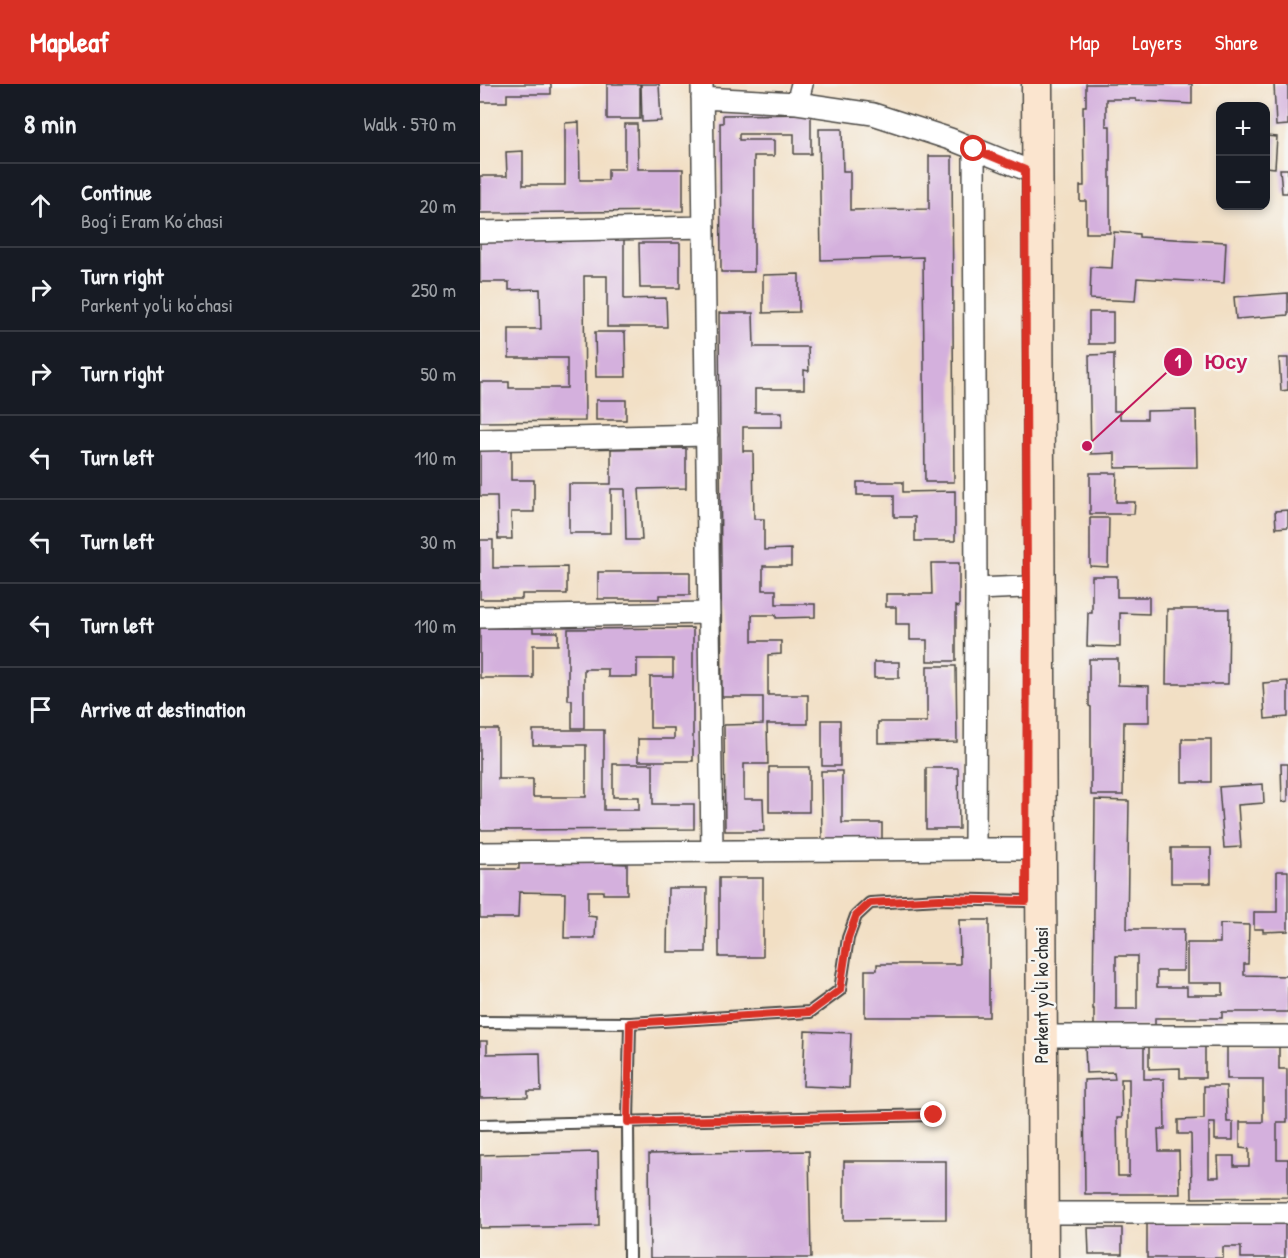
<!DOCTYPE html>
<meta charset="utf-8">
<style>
:root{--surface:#171b24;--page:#242831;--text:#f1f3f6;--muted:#9ea1a6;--line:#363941;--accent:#d93025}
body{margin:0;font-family:"Patrick Hand",sans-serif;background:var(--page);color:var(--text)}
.controls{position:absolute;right:18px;top:18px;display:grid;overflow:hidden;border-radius:12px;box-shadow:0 3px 9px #0003}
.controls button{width:54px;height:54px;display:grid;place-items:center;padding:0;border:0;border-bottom:2px solid var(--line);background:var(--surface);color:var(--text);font:30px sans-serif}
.stop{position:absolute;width:18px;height:18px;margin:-14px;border:4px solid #d93025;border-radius:50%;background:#fff}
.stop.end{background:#d93025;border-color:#fff;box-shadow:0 2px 6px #0008}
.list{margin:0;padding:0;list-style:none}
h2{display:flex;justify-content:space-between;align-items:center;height:78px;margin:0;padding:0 24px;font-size:26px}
h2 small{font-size:20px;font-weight:400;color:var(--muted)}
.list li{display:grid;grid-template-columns:39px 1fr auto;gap:18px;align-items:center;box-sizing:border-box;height:84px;padding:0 24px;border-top:2px solid var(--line)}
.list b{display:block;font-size:22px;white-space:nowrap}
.list p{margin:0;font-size:20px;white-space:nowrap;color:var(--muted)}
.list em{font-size:20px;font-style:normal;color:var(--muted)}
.icon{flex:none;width:33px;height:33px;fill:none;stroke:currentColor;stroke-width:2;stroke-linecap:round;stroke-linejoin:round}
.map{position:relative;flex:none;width:808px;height:1174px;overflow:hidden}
header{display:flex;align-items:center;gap:36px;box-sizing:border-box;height:84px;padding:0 30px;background:var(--accent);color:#fff}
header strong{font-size:28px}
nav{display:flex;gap:33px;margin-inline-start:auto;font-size:21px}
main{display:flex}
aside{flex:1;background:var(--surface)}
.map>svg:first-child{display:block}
.building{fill:#d4b0dd;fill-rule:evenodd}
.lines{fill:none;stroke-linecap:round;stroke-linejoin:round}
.lane-casing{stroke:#494642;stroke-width:14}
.street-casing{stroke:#494642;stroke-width:24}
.secondary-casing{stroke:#494642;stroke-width:33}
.lane{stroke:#fff;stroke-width:10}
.street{stroke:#fff;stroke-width:21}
.secondary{stroke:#fbe5cf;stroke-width:30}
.route{stroke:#d93025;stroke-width:8}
.labels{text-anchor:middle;stroke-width:5;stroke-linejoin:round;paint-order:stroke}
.street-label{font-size:18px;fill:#2b2b2b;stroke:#f6f6f2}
.leader{fill:none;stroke:#c2185b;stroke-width:2}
.callout-dot{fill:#c2185b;stroke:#f6f6f2;stroke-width:2}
.mark-label{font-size:18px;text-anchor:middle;font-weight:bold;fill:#fff}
.callout-label{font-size:20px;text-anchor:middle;font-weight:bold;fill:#c2185b;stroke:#f6f6f2;stroke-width:5;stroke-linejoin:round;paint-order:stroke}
</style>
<header>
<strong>Mapleaf</strong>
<nav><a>Map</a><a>Layers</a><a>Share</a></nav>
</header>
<main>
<aside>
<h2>8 min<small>Walk · 570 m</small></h2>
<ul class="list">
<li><svg class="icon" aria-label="ahead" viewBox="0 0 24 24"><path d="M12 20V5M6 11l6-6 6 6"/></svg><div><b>Continue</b><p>Bog’i Eram Ko’chasi</p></div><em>20 m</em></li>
<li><svg class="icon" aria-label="right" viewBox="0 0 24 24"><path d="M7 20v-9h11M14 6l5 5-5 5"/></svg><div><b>Turn right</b><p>Parkent yo'li ko'chasi</p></div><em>250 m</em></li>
<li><svg class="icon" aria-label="right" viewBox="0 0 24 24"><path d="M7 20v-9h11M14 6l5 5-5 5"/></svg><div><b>Turn right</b></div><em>50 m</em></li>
<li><svg class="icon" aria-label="left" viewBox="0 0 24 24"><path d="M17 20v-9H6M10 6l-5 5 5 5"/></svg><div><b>Turn left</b></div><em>110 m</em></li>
<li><svg class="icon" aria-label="left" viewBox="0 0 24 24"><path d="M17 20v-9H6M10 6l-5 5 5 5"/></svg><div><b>Turn left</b></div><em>30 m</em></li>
<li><svg class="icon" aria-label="left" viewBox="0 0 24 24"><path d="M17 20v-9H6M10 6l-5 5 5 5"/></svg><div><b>Turn left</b></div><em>110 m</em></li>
<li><svg class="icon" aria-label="arrive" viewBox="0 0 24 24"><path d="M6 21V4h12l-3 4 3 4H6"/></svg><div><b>Arrive at destination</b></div></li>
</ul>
</aside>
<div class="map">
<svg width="808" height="1174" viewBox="0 0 808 1174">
<rect width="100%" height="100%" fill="#f6f6f2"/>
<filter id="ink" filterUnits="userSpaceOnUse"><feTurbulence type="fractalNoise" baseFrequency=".0167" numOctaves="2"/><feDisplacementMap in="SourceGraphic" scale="12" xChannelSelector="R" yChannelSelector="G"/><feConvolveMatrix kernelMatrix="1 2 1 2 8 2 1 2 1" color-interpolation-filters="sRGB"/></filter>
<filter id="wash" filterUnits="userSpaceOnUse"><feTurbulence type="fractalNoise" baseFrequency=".008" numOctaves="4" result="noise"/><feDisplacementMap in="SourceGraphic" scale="24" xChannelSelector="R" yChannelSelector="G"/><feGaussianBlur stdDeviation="1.35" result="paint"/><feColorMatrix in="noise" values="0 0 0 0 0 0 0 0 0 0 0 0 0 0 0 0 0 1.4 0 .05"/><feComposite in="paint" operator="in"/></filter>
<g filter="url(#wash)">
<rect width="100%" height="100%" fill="#f2dfc4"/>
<g id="blocks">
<path class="building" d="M0,0H71V10H27V18H0Z
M127,0H160V35H127Z
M161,0H179L181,37L162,38Z
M606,0H712V20L656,17V15H626V42H630V149H606V117H600V102H604L603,22H606Z
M794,0H808V41L796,42Z
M331,30V70H314V50H259V56H294V72H274V188H241L240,39H243V31Z
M99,38L100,96H128V85H145V40H157L158,85H203V127L0,129V92H27L26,68L43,67V101H85V39Z
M339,45H362L363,87H370V126L449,125V72H472L474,398H445L443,173L341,176Z
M786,52L797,53L795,84L786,83Z
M800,85H808V109H802Z
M634,148L659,150V153L746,158L744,199L657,194L655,217L610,215L611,183L632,184Z
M81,153H144V215L186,214L187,243H127V192H104L105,337L0,338V298H29V304H87V274H29V245H61L60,205L29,206V198H0V157H81Z
M159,159H200V204H160Z
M319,190V228L283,229V191Z
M808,209V231L756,235L754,213Z
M609,228H633V260H609Z
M239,229H273L274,263H328L329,287L324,286V305H275V328H302V343H263V367H273L274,435H284V466L311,465V482H283V506H296V520H335V533L296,534V531H272V557H301V570L288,571V611H328V640H287L288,680H264V715H283L284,747H245L244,641L283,640V613H242Z
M115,248H145L146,293H116Z
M634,270V327H640V335H667V327L716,326L717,383L635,384V369L611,370L609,271Z
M799,274H808V306L801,307Z
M116,316H146V336H116Z
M31,358V396H54V428H31L32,455H18L17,412H0V364Z
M206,364V404L159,405L162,456H146L145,405H131V449H89V400H131V365Z
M610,389H637L636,418H655L654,430H610Z
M377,398H423V408L475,407V457H435V433H414V411H377Z
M808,426V443L796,444L795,427Z
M610,434H629L628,483L610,482Z
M0,456H13V484L87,483V510H42V515H0Z
M451,479H479V523L476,522V577H447V556H430V540H416V523H406V510H452Z
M118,488H210V511H179V515H118Z
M612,492H637V513H669V530L640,529V563L607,562L608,529H612Z
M687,525H749L748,600H686Z
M0,544H53V548H78V561H53V594H0Z
M213,544V677H158V655H194V644H170V593H193V575H157V593H128V585H104V644H92V616H88V545Z
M609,575H638V601L669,602V638H644L643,711H611V623L609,622Z
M394,578H419V594H394Z
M447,582H476L477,658L398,659V638H447Z
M808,597V633L785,635L783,599Z
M342,636H360V682H342Z
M0,645H18V695H53V713H106V661H53V646H124V726H159V713H133V680H173V720H214V745L0,746Z
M702,655H731V698H702Z
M801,680H808V717L802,718Z
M289,683H329V728H289Z
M446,684H478L479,745H446Z
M341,687H362V739H402V759H342Z
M783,700L784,719L758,721L761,763L744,764L739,703Z
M615,716L649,717L647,845H704L703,887H677V903H707V911H743V899H707V859H740V840L769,841L768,880H764V891L808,892V928H742V934H675V943L614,942V925H613ZM636,872H657V925H636Z
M691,764H731V799H691Z
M39,775L123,776V779L147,780V810H123V807H108V832L116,833L115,854H84L85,809L39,808L38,834H0V785H39Z
M797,787H808V847L783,848V845H774V828H797Z
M239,794H283V873H239Z
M188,804H227L226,868H187Z
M479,836H509V933H385V886H397V880H480Z
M325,947L371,949L369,1004L323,1002Z
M0,957H7V970L60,969L61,1007H48V1013L0,1014Z
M669,959H725V994H700V984L669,985Z
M664,960V995H684L685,1045H678L679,1067H699L700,1110H605L604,996L635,995L634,988L606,989L605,961ZM641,995H649V1092H638L637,1034H642Z
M747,961H799V985H807V1038H797V1075H808V1113L712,1114L711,1050H698V1036L724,1035V1002H746L747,1038H753V1056H735V1039H729V1093H739L738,1072H754V1082H769V1065L760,1064V1038H783V995H747Z
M329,1067L331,1174H170L169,1070Z
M118,1068L119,1142L0,1144V1071Z
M364,1077H466V1135L364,1136Z
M667,1139H805V1174H761V1163H743V1174H667Z
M608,1144H642V1170H609Z"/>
</g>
</g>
<g filter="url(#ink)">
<use href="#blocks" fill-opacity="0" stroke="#494642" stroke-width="1.5"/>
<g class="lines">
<defs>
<path id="lane" d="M0,938L150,939L330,928L360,906L368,854L376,832L390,819L460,815L546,817
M0,1041L454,1031
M149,1174L148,1038L150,939"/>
<path id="street" d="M222,0L232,767
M222,14L317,19L393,30L470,55L557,90
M317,19L322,0
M494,65L496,505
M0,148L224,143
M0,356L227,351
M0,533L229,529
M495,765H561
M0,769L495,765L496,505L547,503
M562,952H808
M563,1129H808"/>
<path id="secondary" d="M557,0L563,1174"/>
</defs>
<use href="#lane" class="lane-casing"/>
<use href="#street" class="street-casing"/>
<use href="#secondary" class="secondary-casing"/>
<use href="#lane" class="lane"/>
<use href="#street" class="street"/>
<use href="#secondary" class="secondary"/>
</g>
</g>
<g class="lines" filter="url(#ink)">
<path class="route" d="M454,1031L148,1038L150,939L330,928L360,906L368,854L376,832L390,819L460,815L546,817L547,502L545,86L494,65"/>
</g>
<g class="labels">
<g class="street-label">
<text transform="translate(562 911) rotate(-90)" y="6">Parkent yo'li ko'chasi</text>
</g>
</g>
<path class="leader" d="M607 362L698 278"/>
<g class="callout-dot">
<circle cx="607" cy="362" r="6"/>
<circle cx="698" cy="278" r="15"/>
</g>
<g class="mark-label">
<text x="698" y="284">1</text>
</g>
<g class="callout-label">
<text x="746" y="285">Юсу</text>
</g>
</svg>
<div class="controls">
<button>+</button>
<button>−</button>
</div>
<div class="stop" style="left:494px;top:65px"></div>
<div class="stop end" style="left:454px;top:1031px"></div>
</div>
</main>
